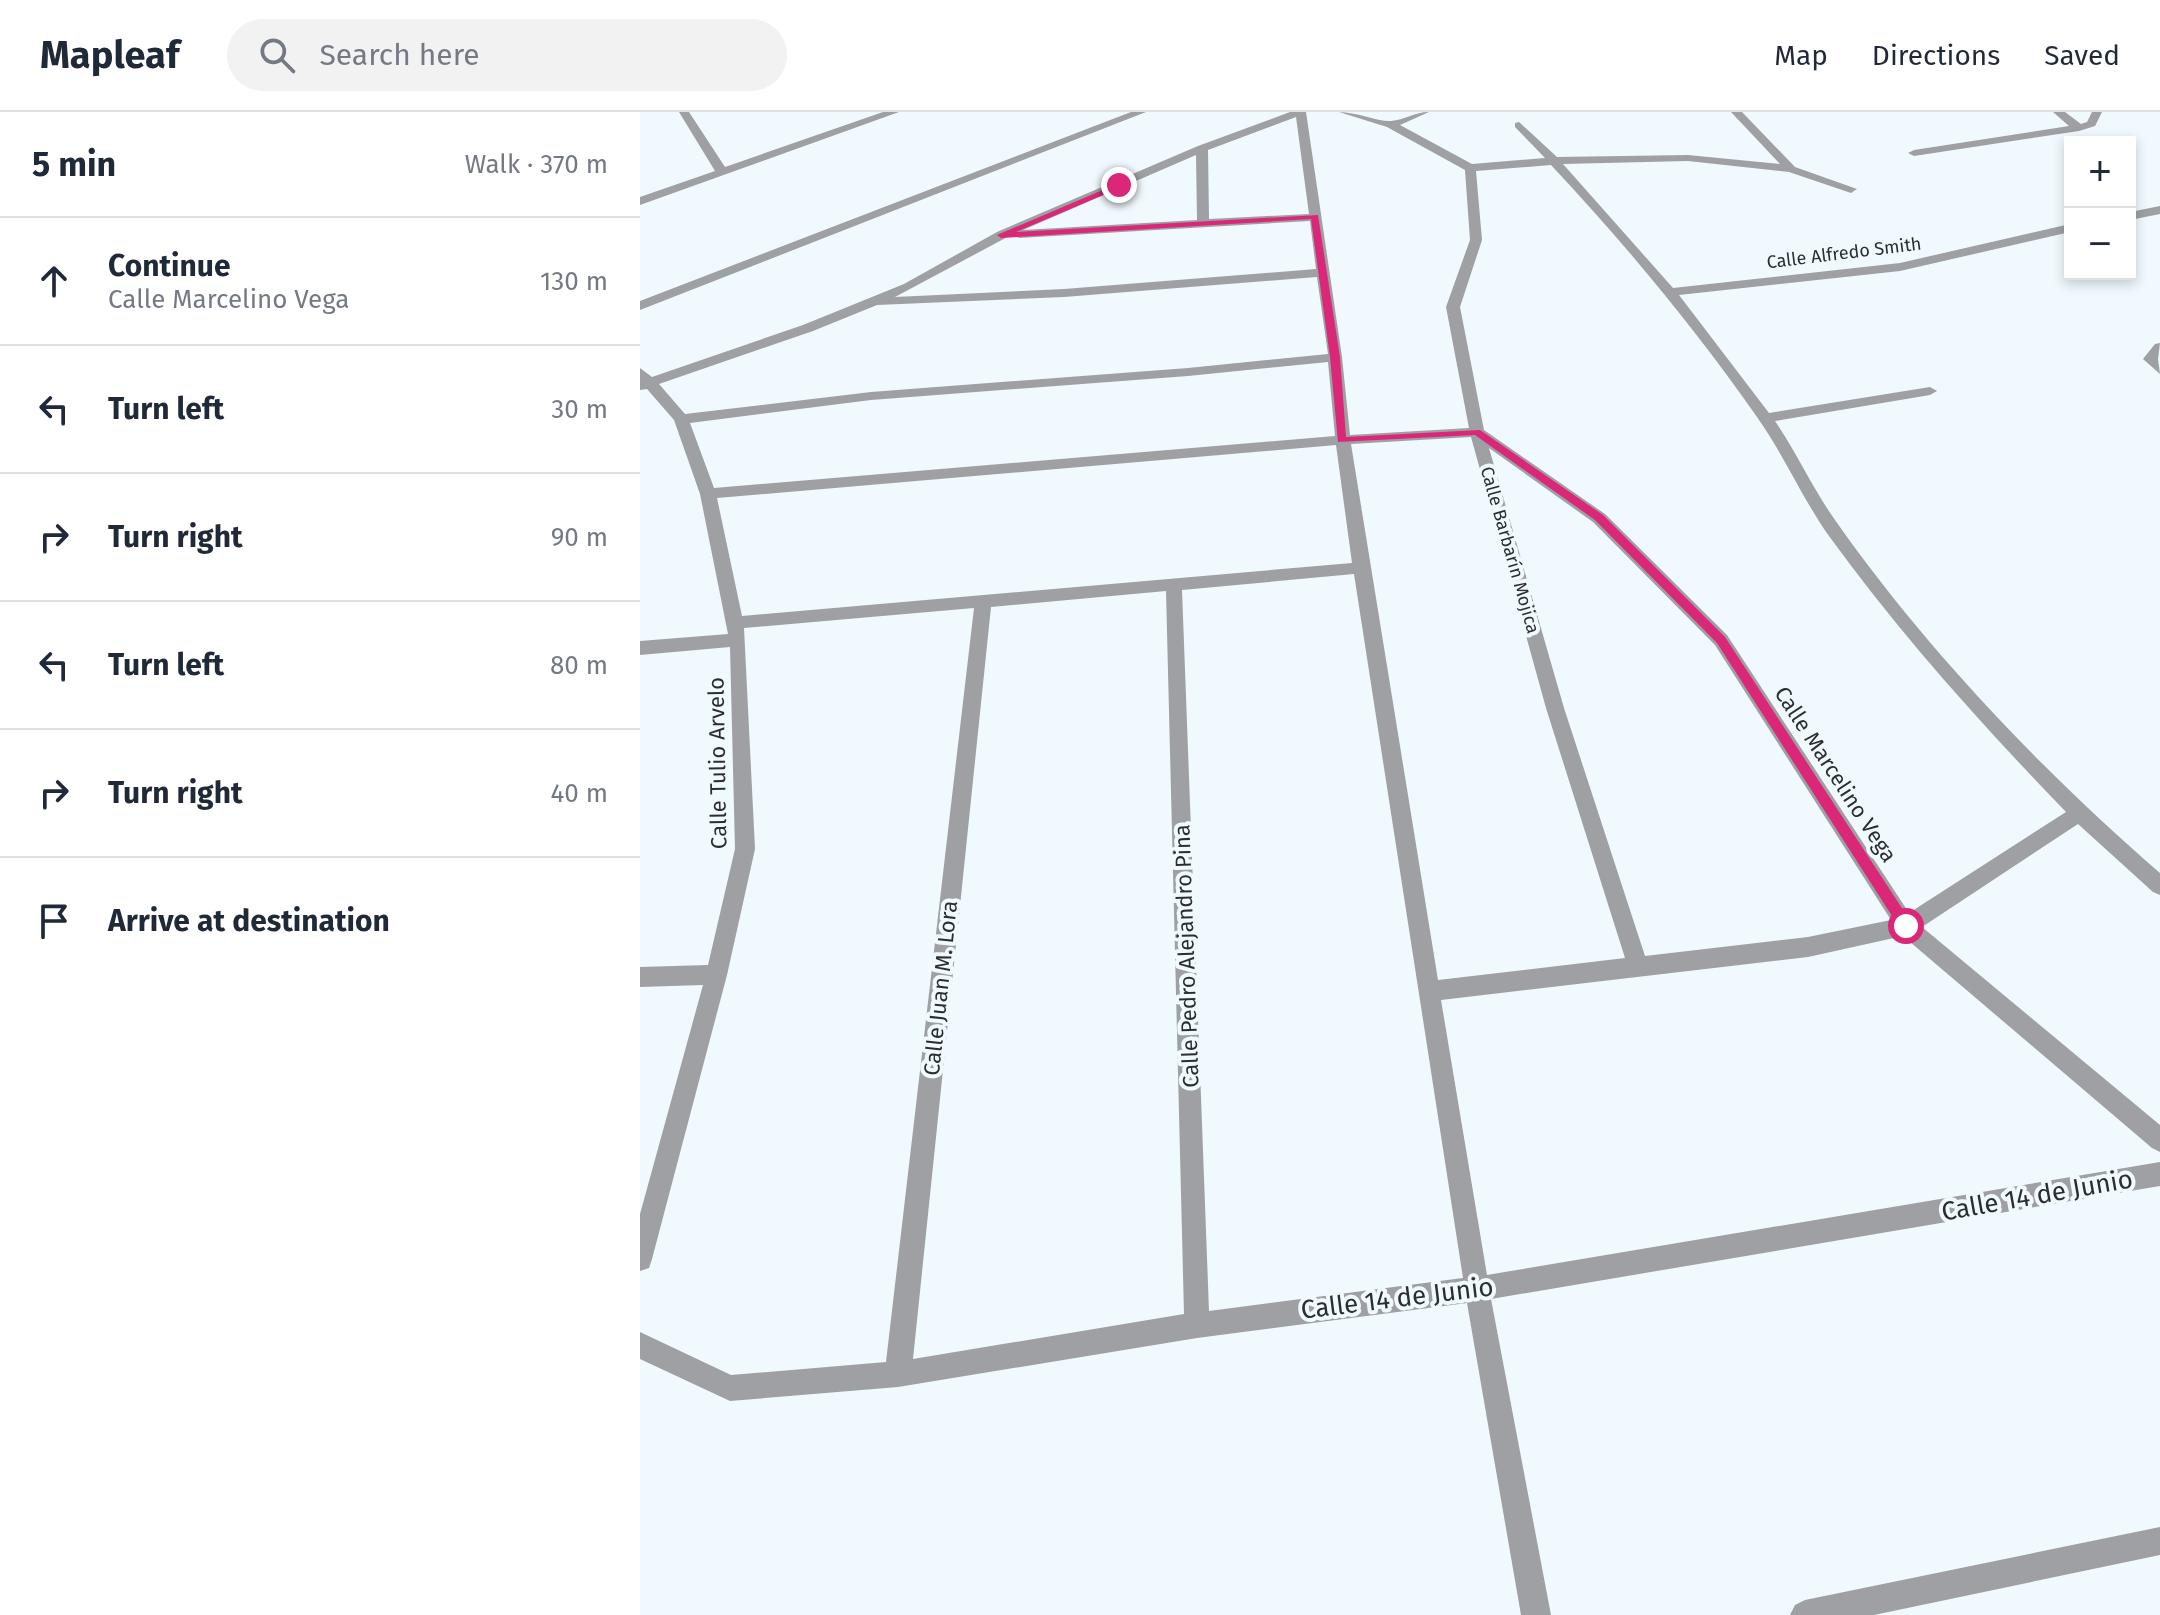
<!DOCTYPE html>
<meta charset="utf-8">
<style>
:root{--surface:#fff;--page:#f2f2f3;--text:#1f2937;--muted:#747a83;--line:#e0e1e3}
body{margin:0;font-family:"Fira Sans",sans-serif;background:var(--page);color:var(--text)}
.controls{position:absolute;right:24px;top:24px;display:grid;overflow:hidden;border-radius:0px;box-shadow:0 4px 12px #0003}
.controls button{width:72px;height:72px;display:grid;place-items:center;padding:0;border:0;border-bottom:2px solid var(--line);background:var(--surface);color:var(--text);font:40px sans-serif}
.stop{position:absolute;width:24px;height:24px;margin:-18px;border:6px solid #db2777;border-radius:50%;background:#fff}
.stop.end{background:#db2777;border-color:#fff;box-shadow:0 2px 8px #0008}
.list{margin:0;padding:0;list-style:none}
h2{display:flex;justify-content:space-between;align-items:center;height:104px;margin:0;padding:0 32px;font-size:34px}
h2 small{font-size:26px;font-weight:400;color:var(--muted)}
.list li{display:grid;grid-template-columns:52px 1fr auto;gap:24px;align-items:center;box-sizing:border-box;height:128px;padding:0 32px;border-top:2px solid var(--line)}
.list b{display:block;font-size:30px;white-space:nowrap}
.list p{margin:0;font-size:26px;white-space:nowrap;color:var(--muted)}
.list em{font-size:26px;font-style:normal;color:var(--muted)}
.icon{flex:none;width:44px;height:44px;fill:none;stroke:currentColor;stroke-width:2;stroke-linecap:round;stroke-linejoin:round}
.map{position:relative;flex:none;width:1520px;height:1503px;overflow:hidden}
header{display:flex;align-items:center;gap:48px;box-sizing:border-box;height:112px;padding:0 40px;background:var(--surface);border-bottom:2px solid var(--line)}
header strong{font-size:38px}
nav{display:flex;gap:44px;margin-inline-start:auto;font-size:28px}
.search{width:560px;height:72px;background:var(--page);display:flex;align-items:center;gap:20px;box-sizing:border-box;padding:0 28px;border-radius:44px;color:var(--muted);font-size:30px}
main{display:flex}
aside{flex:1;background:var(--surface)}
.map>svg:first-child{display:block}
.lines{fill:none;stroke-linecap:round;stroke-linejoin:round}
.street{fill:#9ea0a3;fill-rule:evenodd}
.route{fill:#db2777}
.labels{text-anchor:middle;stroke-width:8;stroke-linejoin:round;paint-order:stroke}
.far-street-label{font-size:18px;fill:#2b2e30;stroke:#f0f9fd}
.street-label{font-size:22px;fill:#2b2e30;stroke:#f0f9fd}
.near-street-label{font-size:26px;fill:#2b2e30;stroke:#f0f9fd}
</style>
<header>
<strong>Mapleaf</strong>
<div class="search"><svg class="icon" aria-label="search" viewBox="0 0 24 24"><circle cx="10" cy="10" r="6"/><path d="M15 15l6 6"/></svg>Search here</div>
<nav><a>Map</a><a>Directions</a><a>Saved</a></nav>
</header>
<main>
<aside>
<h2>5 min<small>Walk · 370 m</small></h2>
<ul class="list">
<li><svg class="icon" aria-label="ahead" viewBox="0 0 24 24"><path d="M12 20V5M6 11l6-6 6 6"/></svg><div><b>Continue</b><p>Calle Marcelino Vega</p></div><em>130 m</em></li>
<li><svg class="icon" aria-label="left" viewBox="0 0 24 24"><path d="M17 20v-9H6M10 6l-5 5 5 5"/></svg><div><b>Turn left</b></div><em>30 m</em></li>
<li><svg class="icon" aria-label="right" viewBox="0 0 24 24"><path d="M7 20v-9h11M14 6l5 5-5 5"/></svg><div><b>Turn right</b></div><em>90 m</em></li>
<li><svg class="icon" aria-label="left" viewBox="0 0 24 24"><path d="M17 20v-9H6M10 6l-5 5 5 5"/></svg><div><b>Turn left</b></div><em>80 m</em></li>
<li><svg class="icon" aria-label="right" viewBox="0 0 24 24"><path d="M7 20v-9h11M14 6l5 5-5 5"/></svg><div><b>Turn right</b></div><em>40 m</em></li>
<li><svg class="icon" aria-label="arrive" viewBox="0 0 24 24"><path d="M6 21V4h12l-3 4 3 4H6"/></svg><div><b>Arrive at destination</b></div></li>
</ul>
</aside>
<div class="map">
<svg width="1520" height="1503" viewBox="0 0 1520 1503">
<rect width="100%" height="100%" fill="#f0f9fd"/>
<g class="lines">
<path class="street" d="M39,0H49L85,55L243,0H259L0,93V85L75,59Z
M491,0H506L0,198V189Z
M650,0H666L702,245L710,323L829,316L806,195L830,128L825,58L747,15L699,0C716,0 739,10 751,9C764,8 775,0 789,0L760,13L832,52L905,46L875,15V11L879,10L917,45L1048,43L1140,52L1091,0H1102L1155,55L1217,77L1211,81L1149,60L1048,49L923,52L1033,176L1260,151L1430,112V120L1260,159L1039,183L1129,301L1290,275L1297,279L1290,283L1135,309C1157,341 1173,377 1195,408C1284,535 1403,660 1520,761V783L1513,780L1438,712L1282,815L1520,1013V1040L1512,1036L1263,824L1168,845L801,888L847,1163L1520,1050V1074L851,1187L911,1503H881L827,1191L557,1226L258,1275L90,1289L0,1247V1220L91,1263L246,1250L334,496L104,516L115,737L87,863L12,1147L9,1156L0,1159V1102L63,873L0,875V855L68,853L95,737L90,535L0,543V529L88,522L60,382L34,308L7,277L0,278V256L12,265L163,213L264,172L357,120L558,34ZM656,5L669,102L569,107L568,38ZM556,43L557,108L383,118ZM911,53C986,133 1054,215 1117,305C1144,343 1162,386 1189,424C1260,522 1342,613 1426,700L1269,801L1087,523L965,402L844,318L820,195L842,128L836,59ZM670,109L676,157L424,177L255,185L373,122L379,126ZM677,165L688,242L548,256L231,280L45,302L19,272L173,219L237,193L424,185ZM688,250L695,324L74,376L50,311L231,288L548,264ZM831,325L906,596L985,846L798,868L711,332ZM696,333L712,451L102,504L77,386ZM849,336L953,410L1075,533L1251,808L1168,825L1005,844L924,596ZM714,462L823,1166L569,1199L542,478ZM526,479L544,1202L273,1247L351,495Z
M1413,0H1425L1441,12L1447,10L1452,0H1462L1455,14L1439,19L1274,44L1268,41L1274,38L1429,14Z
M1520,94V102L1490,108V100Z
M1520,231L1518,247L1520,262L1503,247L1515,232Z
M1520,1415V1443L1234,1503H1150L1155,1493L1165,1488Z"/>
</g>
<path class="route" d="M479,71L482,75L376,120L678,103L700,245L706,325L840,318L963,403L1085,525L1271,810V818H1261L1077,531L955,408L835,323L698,330L690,245L671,107L361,126L357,123Z"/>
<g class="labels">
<g class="far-street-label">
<text transform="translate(1204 141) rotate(-7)" y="6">Calle Alfredo Smith</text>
<text transform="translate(870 438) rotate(74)" y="6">Calle Barbarín Mojica</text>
</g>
<g class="street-label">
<text transform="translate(77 651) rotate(-91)" y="8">Calle Tulio Arvelo</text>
<text transform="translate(1196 662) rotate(57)" y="8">Calle Marcelino Vega</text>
<text transform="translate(546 844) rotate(-92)" y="8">Calle Pedro Alejandro Pina</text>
<text transform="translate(300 876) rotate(-84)" y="8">Calle Juan M. Lora</text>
</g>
<g class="near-street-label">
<text transform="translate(1397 1083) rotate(-10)" y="9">Calle 14 de Junio</text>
<text transform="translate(757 1186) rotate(-7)" y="9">Calle 14 de Junio</text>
</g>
</g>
</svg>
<div class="controls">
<button>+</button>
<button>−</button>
</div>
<div class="stop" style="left:1266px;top:814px"></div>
<div class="stop end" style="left:479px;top:73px"></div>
</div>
</main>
